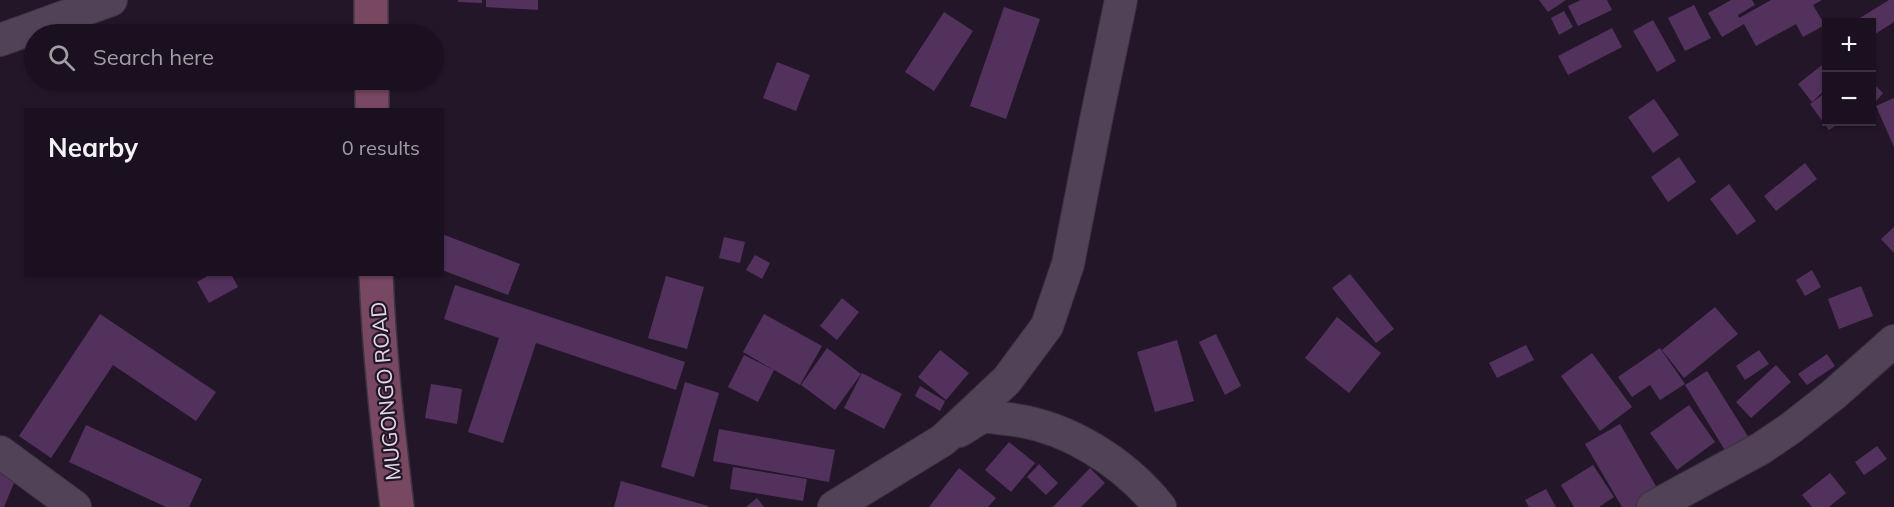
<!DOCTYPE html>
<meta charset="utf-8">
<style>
:root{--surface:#1b101f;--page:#281e2c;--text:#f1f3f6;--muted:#a09da4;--line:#39303d}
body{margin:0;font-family:Mulish,sans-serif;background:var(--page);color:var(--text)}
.controls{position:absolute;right:18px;top:18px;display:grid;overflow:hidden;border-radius:0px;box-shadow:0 2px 4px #0004}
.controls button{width:54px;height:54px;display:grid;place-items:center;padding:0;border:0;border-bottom:2px solid var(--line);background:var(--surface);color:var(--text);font:30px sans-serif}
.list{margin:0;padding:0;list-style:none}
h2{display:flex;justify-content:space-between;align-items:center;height:78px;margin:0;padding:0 24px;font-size:26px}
h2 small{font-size:20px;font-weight:400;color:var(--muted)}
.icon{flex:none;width:33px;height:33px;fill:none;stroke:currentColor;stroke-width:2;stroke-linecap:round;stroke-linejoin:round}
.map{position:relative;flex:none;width:1894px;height:507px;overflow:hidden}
.search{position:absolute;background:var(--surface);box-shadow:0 2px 4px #0004;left:24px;top:24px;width:420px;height:66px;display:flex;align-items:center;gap:15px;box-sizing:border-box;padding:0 21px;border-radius:33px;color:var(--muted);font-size:22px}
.panel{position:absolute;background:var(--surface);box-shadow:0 2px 4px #0004;left:24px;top:108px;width:420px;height:168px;border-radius:0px}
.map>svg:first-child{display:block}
.building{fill:#52325c}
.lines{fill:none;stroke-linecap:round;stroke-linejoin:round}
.street-casing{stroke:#3c3240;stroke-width:34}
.secondary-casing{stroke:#3c3240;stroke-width:36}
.street{stroke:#524258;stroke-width:32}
.secondary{stroke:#784761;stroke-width:33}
.labels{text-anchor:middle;stroke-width:4.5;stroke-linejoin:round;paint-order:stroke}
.street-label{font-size:21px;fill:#e4dae7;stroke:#241629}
</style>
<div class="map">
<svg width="1894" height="507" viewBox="0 0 1894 507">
<rect width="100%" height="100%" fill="#241629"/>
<path class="building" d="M458,0H482V3L458,2Z
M486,0H538V10L486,7Z
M1539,0H1566L1548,12Z
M1581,0H1607L1612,10L1578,26L1568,6Z
M1731,0H1752L1755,5L1738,15L1739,18L1771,0H1822L1813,5L1825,25L1803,37L1796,24L1756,46L1744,24L1722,37L1708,13Z
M1889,0H1894V22L1872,36V22H1856L1855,21Z
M1694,5L1711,38L1685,51L1668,18Z
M1004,7L1040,19L1006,119L970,106Z
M1564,11L1573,27L1559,35L1551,18Z
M944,12L973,31L934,91L905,72Z
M1653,20L1676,61L1657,72L1633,31Z
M1612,28L1622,47L1568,75L1558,56Z
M777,62L810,75L796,111L763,98Z
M1822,65L1826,71V89L1812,102L1798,84Z
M1872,82L1883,93L1872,106Z
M1826,92V122H1841L1829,130L1810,104Z
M1894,98V147L1876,106Z
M1654,99L1679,135L1653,153L1628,117Z
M1679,157L1696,182L1668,202L1651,177Z
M1805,163L1817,179L1776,211L1764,196Z
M1729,184L1756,221L1737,235L1710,199Z
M1894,227V253L1881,239Z
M442,234L520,264L508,295L442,270Z
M724,237L745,242L740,263L719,258Z
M755,255L770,263L762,279L746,270Z
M1812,270L1821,287L1805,296L1796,280Z
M211,274H231L238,287L209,303L197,282Z
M1350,274L1394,329L1376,343L1332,288Z
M666,276L704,287L687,349L648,338Z
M455,285L685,362L676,390L536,343L503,443L468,432L499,338L444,319Z
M1861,286L1873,316L1839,329L1828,299Z
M842,298L859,312L837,340L820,326Z
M1715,307L1738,334L1684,378L1662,350Z
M100,314L216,392L196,421L113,365L51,458L19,436Z
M764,314L822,346L800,385L743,352Z
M1337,317L1381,353L1349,393L1305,358Z
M1216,334L1241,386L1225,395L1199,342Z
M1177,340L1194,401L1155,412L1137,352Z
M1526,345L1534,360L1497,378L1489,363Z
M827,348L861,374L835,410L801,385Z
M1660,348L1685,384L1660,400L1650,385L1632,397L1618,377Z
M940,350L969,373L946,400L918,377Z
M1759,350L1769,364L1745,380L1736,366Z
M1592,353L1632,407L1600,431L1561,376Z
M1827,354L1835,366L1807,385L1798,374Z
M744,355L774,370L758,402L728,387Z
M1776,365L1791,382L1751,418L1736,402Z
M1707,371L1749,438L1726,452L1685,385Z
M862,373L902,394L884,429L844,408Z
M685,382L719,393L694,477L661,467Z
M431,384L462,389L457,424L425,418Z
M920,386L945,401L940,411L915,396Z
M1689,405L1715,442L1677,470L1650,433Z
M1620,424L1660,493L1636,507H1622L1585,444Z
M86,425L202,479L189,507H166L69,462Z
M719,429L835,450L829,482L713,461Z
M1009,442L1035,463L1011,492L985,470Z
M1877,446L1887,459L1864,475L1855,462Z
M1039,464L1058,483L1046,495L1027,477Z
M1593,465L1614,497L1599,507H1574L1561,485Z
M733,467L807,479L803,501L730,489Z
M0,468L19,471L4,507H0Z
M959,468L996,498L988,507H929Z
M1090,468L1105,483L1081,507H1053Z
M1830,473L1846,493L1829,507H1812L1802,495Z
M621,481L708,506V507H614Z
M1546,489L1556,507H1529L1525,500Z
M757,498L764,507H746Z"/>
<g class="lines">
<defs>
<path id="street" d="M0,40L111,0
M959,431C967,427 976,419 984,417C990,416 1000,419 1007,419C1066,425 1124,462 1160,507
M0,452L75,507
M834,507L943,440L1007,380L1047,326L1068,264L1097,115L1121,0
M1653,507L1760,449L1791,428L1833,395L1894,341"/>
<path id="secondary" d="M371,0V34
M372,80V110
M376,274C379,352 388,430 397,507"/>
</defs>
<use href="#street" class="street-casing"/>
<use href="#secondary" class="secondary-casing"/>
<use href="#street" class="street"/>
<use href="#secondary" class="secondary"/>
</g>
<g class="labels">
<g class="street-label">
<text transform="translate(386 391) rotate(-95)" y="7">MUGONGO ROAD</text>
</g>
</g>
</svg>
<div class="controls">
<button>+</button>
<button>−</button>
</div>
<div class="search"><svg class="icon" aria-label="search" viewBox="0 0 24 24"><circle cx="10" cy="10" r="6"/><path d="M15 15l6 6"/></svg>Search here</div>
<section class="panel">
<h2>Nearby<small>0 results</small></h2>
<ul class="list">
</ul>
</section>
</div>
